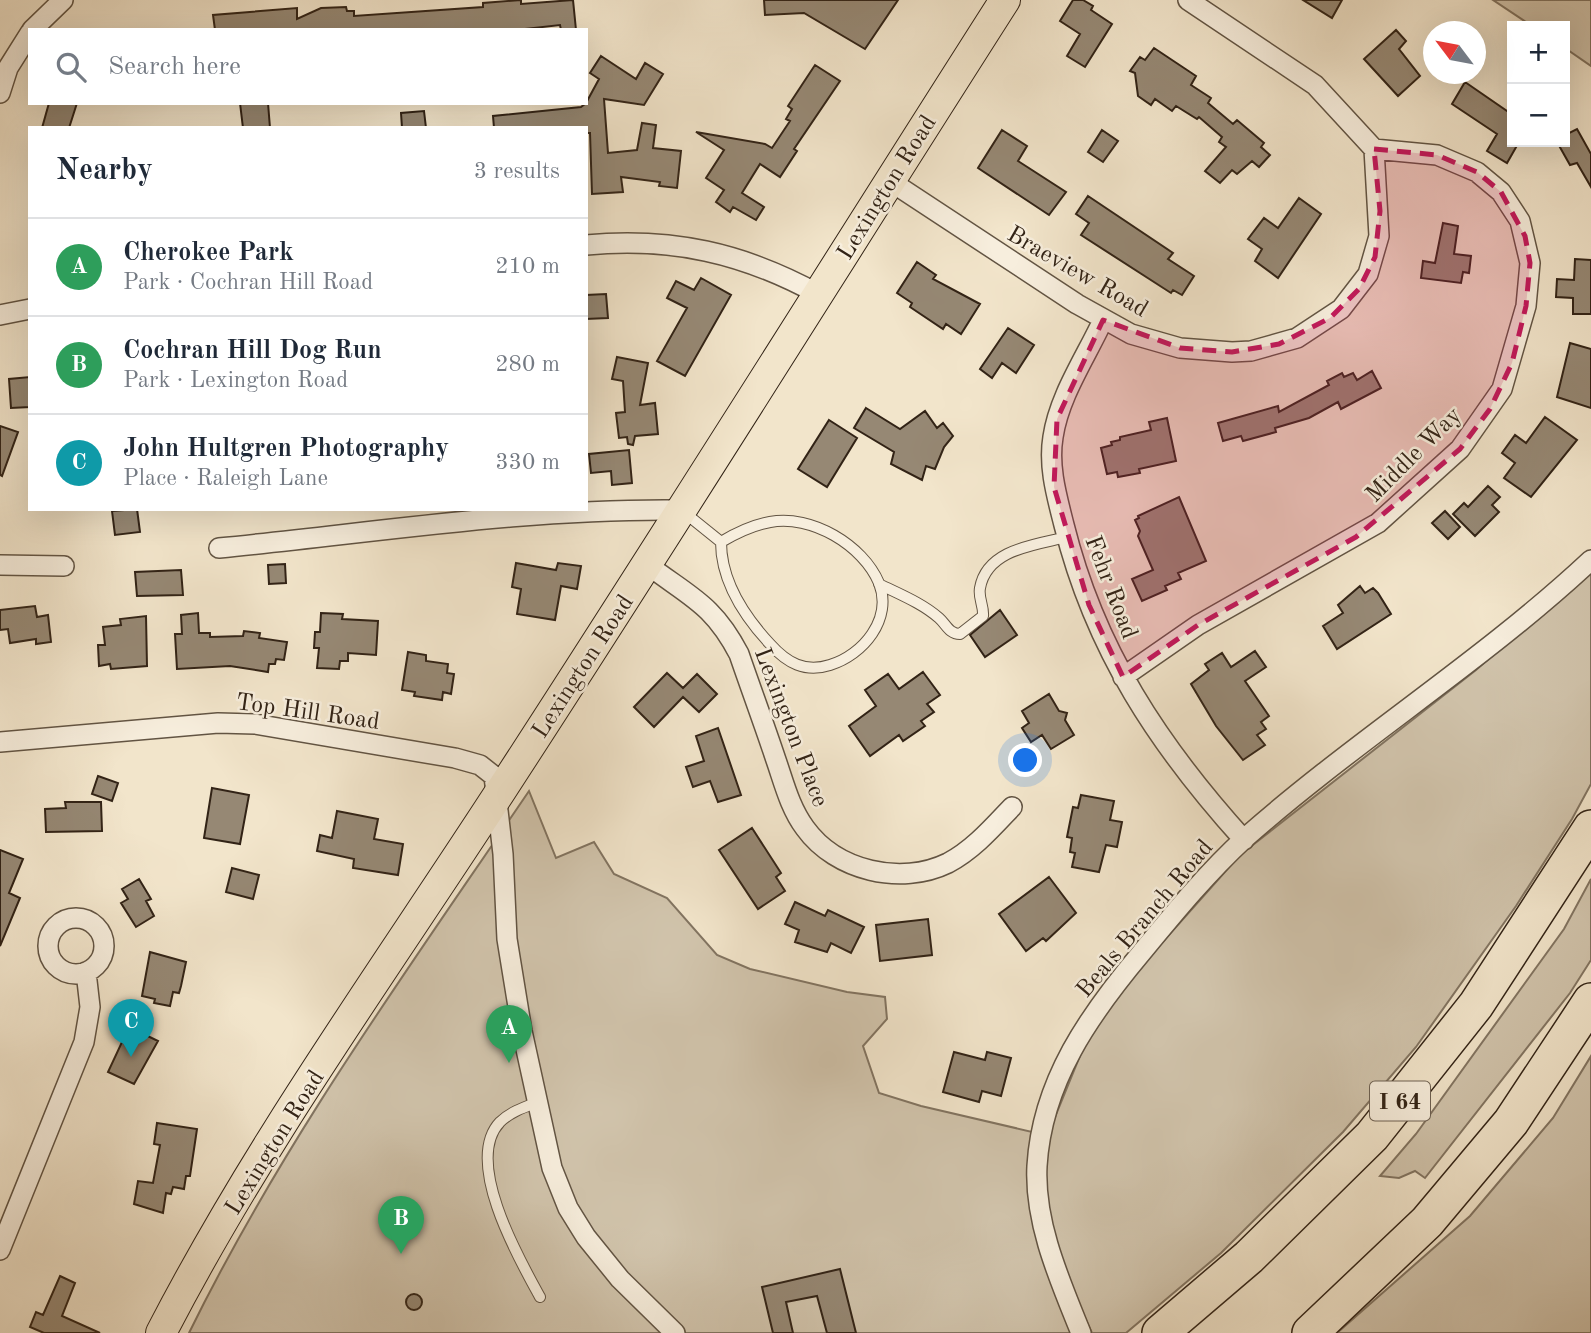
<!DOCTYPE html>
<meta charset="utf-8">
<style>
:root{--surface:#fff;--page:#f2f2f3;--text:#1f2937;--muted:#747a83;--line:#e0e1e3;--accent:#1a73e8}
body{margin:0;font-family:"Old Standard TT",serif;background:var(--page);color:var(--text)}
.controls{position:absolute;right:21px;top:21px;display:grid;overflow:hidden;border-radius:0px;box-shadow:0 7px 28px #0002}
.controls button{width:63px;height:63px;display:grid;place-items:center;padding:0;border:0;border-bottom:2px solid var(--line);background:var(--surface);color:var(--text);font:35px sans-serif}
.compass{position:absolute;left:1423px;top:21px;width:63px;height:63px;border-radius:50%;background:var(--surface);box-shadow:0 7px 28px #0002;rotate:302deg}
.you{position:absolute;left:1026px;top:761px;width:24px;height:24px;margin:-18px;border:5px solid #fff;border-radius:50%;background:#1a73e8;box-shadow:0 0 0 10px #1a73e833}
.badge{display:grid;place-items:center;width:46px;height:46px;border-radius:50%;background:var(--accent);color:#fff;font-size:23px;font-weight:700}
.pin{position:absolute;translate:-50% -58px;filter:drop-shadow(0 2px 4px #0008)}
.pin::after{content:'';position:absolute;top:37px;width:24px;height:21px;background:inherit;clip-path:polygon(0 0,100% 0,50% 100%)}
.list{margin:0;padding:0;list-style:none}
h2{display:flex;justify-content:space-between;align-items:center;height:91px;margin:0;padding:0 28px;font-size:30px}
h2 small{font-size:23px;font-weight:400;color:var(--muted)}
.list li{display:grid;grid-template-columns:46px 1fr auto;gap:21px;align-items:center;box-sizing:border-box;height:98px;padding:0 28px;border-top:2px solid var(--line)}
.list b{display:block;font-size:26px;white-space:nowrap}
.list p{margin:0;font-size:23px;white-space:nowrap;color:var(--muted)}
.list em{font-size:23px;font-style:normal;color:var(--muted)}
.icon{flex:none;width:38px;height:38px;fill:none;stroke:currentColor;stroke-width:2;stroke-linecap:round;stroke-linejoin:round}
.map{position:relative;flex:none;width:1591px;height:1333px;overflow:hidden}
.search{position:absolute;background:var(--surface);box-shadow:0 7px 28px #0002;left:28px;top:28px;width:560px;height:77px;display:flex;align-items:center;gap:18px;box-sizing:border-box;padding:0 24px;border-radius:0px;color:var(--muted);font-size:26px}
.panel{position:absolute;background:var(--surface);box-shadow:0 7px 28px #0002;left:28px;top:126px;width:560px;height:385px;border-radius:0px}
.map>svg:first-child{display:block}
.green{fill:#d1c4ac;stroke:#827461;stroke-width:2}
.building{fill:#968874;stroke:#322316;stroke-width:2}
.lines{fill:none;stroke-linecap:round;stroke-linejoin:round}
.service-casing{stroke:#625443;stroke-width:12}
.minor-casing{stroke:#625443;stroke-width:22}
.primary-casing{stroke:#322316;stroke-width:32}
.motorway-casing{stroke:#322316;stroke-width:38}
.service{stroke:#f7eedd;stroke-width:10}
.minor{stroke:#f7eedd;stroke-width:19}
.primary{stroke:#f2e5cb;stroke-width:30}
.motorway{stroke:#f2e5cb;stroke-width:35}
.marked{fill:#c2185b;fill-opacity:0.2;stroke:#c2185b;stroke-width:5;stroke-dasharray:14 9;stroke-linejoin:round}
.labels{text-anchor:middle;stroke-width:5;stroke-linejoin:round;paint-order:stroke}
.shield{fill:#f7eedd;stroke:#6d6052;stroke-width:2}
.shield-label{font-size:23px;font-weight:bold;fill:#322316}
.street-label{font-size:24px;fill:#322316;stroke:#f7eedd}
</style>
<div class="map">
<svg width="1591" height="1333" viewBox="0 0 1591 1333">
<rect width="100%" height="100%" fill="#f2e5cb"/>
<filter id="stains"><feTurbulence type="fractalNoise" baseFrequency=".00286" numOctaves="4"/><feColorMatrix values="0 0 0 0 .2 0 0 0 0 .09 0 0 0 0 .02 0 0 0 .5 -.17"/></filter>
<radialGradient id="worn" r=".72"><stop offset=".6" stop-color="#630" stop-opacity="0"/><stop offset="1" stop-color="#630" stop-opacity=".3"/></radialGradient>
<path class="green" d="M1493,0H1591V66L1565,48V26H1532Z
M1591,570V784L1572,819L1516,906L1416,1047L1343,1132L1221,1253L1126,1333H1092L1082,1312L1087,1333H189C283,1141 409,968 529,791L556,858L594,842L614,874L667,898L717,955L750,969L847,992L885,997L887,1019L863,1046L879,1093L921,1106L1041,1134L1044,1144L1086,1041L1127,982L1240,855L1476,670Z
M1591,879V960L1570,993L1425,1178L1415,1171L1399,1178L1380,1176L1416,1134L1564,929Z
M1591,1056V1333H1337L1470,1216L1553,1118Z"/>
<path class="building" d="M521,0V4L573,0L576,30H561L560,25L516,30H215L213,15L297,8V19L321,8L346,7L347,11H354V16L483,7V3Z
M764,0H898L865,49L804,13L765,15Z
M1073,0H1083L1093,6L1091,10L1112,24L1085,67L1067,56L1080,34L1060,21Z
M1303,0H1342L1332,18Z
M1396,30L1406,41L1399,49L1420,76L1398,96L1364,59Z
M1154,48L1196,76L1191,85L1211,98L1208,103L1233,124L1237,120L1264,143L1261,147L1270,155L1259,167L1252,161L1237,174L1232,170L1220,183L1205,171L1226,147L1219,142L1222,137L1199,117L1197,119L1176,106L1172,111L1155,99L1151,105L1138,96L1135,73L1130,71L1140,57L1145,60Z
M601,56L636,79L645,63L663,74L644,105L604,99L608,153L637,150L642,123L656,125L653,148L681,151L677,188L659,186L660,182L621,177L623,192L592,194L590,133H586V128H494L493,116L581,107L586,103L599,79L590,73Z
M815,65L840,81L794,149L797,151L780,177L760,164L742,193L764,207L756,220L733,207L730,212L716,202L724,190L706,178L724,150L696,132L765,144L772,148L790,121L786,119L792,109L788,106Z
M1465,82L1510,113L1512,109V142H1519L1507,163L1487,151L1497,134L1452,104Z
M49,103H77L69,128H42Z
M240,103H268L270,128H243Z
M424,111L426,128H402L401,113Z
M1577,129L1591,154V187L1577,163L1570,165L1557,142H1565V135Z
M1002,130L1027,146L1018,161L1066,192L1049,215L978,168Z
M1102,130L1118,141L1103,162L1088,152Z
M1088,196L1173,253L1168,259L1194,276L1182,295L1173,290L1171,293L1081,235L1089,223L1076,214Z
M1299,198L1321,214L1278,278L1255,261L1262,249L1248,239L1264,218L1278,228Z
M1443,223L1458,226L1454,254L1471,256L1469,273L1463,272L1461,283L1421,278L1423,261L1435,263Z
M1575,259L1591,260V314H1573V298L1556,297L1557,279L1574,280Z
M917,262L936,275L933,279L980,304L961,334L946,324L943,329L910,307L912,303L897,293Z
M701,278L731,295L685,376L657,361L687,308L667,298L676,281L694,290Z
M606,294L608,318L586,319V295Z
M1008,328L1034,345L1016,373L1002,363L992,378L980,369Z
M1570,343L1591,349V408L1557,397Z
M617,357L648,363L640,405L655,403L658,434L635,436L633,445L628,444L627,437L619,438L616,413L625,412L623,381L612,379Z
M1372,371L1381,388L1341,409L1338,402L1309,418L1275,428L1276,432L1243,441L1241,436L1223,441L1218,423L1278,406L1279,412L1329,385L1327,381L1342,373L1344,377L1353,373L1357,380Z
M30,377V407L11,408L9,379Z
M866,408L900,429L925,411L937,428L943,423L953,436L944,447L935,469L926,466L922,480L891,464L894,452L854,428Z
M1545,417L1577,440L1531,497L1504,478L1515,463L1502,453L1515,435L1526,443Z
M1167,418L1176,461L1139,469L1140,473L1118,477L1117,472L1107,474L1101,448L1112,445L1111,442L1120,440V437L1151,430L1149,422Z
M829,420L857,438L827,487L798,469Z
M0,426L18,432L2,476L0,475Z
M629,450L632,483L612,485L611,471L591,473L589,454Z
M1488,486L1500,497L1492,505L1499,512L1475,536L1453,514L1464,503L1468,507Z
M1179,497L1206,561L1178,573L1181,579L1165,586L1167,590L1142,601L1132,579L1153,570L1138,536L1140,531L1135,520L1139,518L1138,516Z
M137,509L140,532L115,535L112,511Z
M1445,511L1460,527L1448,539L1432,523Z
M516,563L556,570L558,563L581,566L577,589L561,586L555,620L517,614L521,589L512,587Z
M285,564L286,583L269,584L268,565Z
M181,570L183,595L137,596L135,572Z
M1360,586L1365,593L1373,588L1378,593L1391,614L1337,649L1323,626L1343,613L1338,605Z
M35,606L37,617L48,615L51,642L36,644V639L10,643L8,629L0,630V610Z
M1000,610L1017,635L985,657L970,635Z
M198,613L199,633H210V637L243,636L244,631L260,633L259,638L287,642L284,660L276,659L275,664H269L268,672L230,666L177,669L175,634H182L181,615Z
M321,613L343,614L342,619L378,621L376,655L348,653V661H340L339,669L317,668L319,648H314L315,632H320Z
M146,616L147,666L111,669L110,664L99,666L98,645H105L103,627L121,625L120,619Z
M1255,651L1266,667L1245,681L1269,716L1261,722L1266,729L1257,735L1265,745L1243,760L1216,726L1191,684L1209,670L1205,664L1222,653L1231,667Z
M408,652L426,655V661L448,664L447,673L454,674L451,694L443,692L442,700L414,696L415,692L402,690Z
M923,672L940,695L927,704L934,712L921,721L925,726L903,741L899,735L870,756L849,726L876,706L865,690L888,674L899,689Z
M667,673L683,688L697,674L717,694L699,712L683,697L654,727L634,707Z
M1049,694L1059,711L1067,713L1065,720L1074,735L1051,749L1042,735L1031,742L1022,728L1029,723L1022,711Z
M718,728L741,795L718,802L710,781L693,787L686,767L704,761L696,736Z
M98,776L118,783L112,801L92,794Z
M212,788L249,795L240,844L204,838Z
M1081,795L1114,801L1110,820L1122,822L1117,847L1106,845L1099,872L1072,867L1075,853L1070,852L1072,838L1067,837L1073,807L1078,808Z
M65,802H101L102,831L46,832L45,809L66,808Z
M337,811L378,819L374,839L403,844L398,875L353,868L354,859L317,851L320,835L332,838Z
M752,828L781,873L776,877L785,891L758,909L719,850Z
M0,850L23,859L9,893L20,898L0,946Z
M232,868L259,875L253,899L226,892Z
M1049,877L1076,913L1046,941L1043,938L1026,951L999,914Z
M139,879L151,899L146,901L154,916L136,927L121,903L128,899L122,889Z
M795,902L825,916L828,910L864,927L851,953L831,943L827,952L795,942L799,930L785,924Z
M928,919L932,955L880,961L876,925Z
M150,952L186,962L181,986L179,993L173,992L170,1006L154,1003L155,999L142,996Z
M129,1027L158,1041L134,1084L108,1072Z
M954,1052L985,1060L987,1052L1011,1058L1001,1096L982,1091L979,1102L943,1092Z
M157,1123L197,1129L190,1176H186L184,1189L173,1187L171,1194L166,1193L163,1213L134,1204L138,1181L153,1183L160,1145L154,1144Z
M840,1269L856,1333H827L817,1296L786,1302L793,1333H773L762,1287Z
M60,1276L75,1283L62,1316L100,1333H44L30,1327L36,1312L43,1315Z
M406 1302a8 8 0 1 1 16 0a8 8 0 1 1-16 0Z"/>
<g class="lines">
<defs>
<path id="service" d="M685,513L721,542C721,581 744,616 770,644C787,663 805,673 830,665C863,655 893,619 879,583C863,545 811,514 770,522C753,525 736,533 721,542
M879,584C899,594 922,603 939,618C946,624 949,634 960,634L983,616C984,606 978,598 980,588C987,549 1035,545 1067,537
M538,1102C525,1107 510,1112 500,1122C463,1161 519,1259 540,1297"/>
<path id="minor" d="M32,30L63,0
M0,93L8,68L30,33
M890,181L1077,304L1131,334L1180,348L1232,352L1251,351L1297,338L1341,309L1368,274L1379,236L1374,149L1315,85L1188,0
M586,245C672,237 743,253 818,294
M0,315L30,309
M1103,320C1086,357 1059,396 1053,437C1048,467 1057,497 1064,525C1095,650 1159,746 1244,840
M219,548C373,533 526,508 681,510
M0,565L64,566
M648,565C690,597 713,604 739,654C751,689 764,724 776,760C784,783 790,808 805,828C836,871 901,886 948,863C973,850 993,827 1012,807
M1123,677L1198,625L1378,523L1460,449L1502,389L1526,306L1530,263L1520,221L1501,192L1477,172L1437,155L1374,149
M0,742L218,723L255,724L455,758L480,765L494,776L503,854L507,939L522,1031L552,1168L568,1208L586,1237L620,1279L675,1333
M48 946a28 28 0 1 1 56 0a28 28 0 1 1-56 0Z
M0,1250L84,1042L90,1007L86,972
M1081,1333C1060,1281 1034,1223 1037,1166C1042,1081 1090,1014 1142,952C1175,912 1207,873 1245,838C1356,740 1483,661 1591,560"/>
<path id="primary" d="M161,1333C259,1143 386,968 502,789C672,528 837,263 1005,0"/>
<path id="motorway" d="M1160,1333L1249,1257L1372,1136L1476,1005L1591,828
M1310,1333L1427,1222L1511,1122L1591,1001"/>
</defs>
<use href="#service" class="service-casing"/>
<use href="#minor" class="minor-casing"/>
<use href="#primary" class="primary-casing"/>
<use href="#motorway" class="motorway-casing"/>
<use href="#service" class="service"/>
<use href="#minor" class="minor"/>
<use href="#primary" class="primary"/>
<use href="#motorway" class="motorway"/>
</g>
<path class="marked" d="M1374,149L1437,155L1477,172L1501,192L1525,236L1530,263L1526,306L1512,363L1490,409L1460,449L1356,537L1198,625L1123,677L1089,605L1054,487L1057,419L1103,320L1180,348L1232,352L1279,344L1330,318L1359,289L1375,257L1380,211Z"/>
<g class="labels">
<rect class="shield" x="1370" y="1081.5" width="60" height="39" rx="5"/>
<g class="shield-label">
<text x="1400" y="1109">I 64</text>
</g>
<g class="street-label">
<text transform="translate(886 187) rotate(-58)" y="8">Lexington Road</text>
<text transform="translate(1078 271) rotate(30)" y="8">Braeview Road</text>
<text transform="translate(1413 454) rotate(-45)" y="8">Middle Way</text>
<text transform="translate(1112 587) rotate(69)" y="8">Fehr Road</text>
<text transform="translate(582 666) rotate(-57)" y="8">Lexington Road</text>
<text transform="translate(308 711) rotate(8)" y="8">Top Hill Road</text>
<text transform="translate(792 727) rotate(69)" y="8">Lexington Place</text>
<text transform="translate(1144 918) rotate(-50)" y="8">Beals Branch Road</text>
<text transform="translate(274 1142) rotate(-58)" y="8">Lexington Road</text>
</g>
</g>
<rect width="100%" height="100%" filter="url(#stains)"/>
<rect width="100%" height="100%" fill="url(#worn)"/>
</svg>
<div class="controls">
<button>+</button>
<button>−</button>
</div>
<svg class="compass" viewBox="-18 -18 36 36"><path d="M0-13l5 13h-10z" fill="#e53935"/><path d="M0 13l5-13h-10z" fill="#747a83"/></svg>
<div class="you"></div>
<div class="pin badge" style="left:509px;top:1063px;background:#2e9e5b">A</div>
<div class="pin badge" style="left:401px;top:1254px;background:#2e9e5b">B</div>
<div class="pin badge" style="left:131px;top:1057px;background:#0f9aa8">C</div>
<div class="search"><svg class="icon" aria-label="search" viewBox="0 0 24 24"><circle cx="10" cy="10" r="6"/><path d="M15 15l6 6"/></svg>Search here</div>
<section class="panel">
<h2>Nearby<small>3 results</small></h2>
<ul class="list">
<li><span class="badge" style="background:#2e9e5b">A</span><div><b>Cherokee Park</b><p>Park · Cochran Hill Road</p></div><em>210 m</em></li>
<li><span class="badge" style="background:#2e9e5b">B</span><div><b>Cochran Hill Dog Run</b><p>Park · Lexington Road</p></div><em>280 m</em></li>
<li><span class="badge" style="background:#0f9aa8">C</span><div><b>John Hultgren Photography</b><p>Place · Raleigh Lane</p></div><em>330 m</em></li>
</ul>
</section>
</div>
